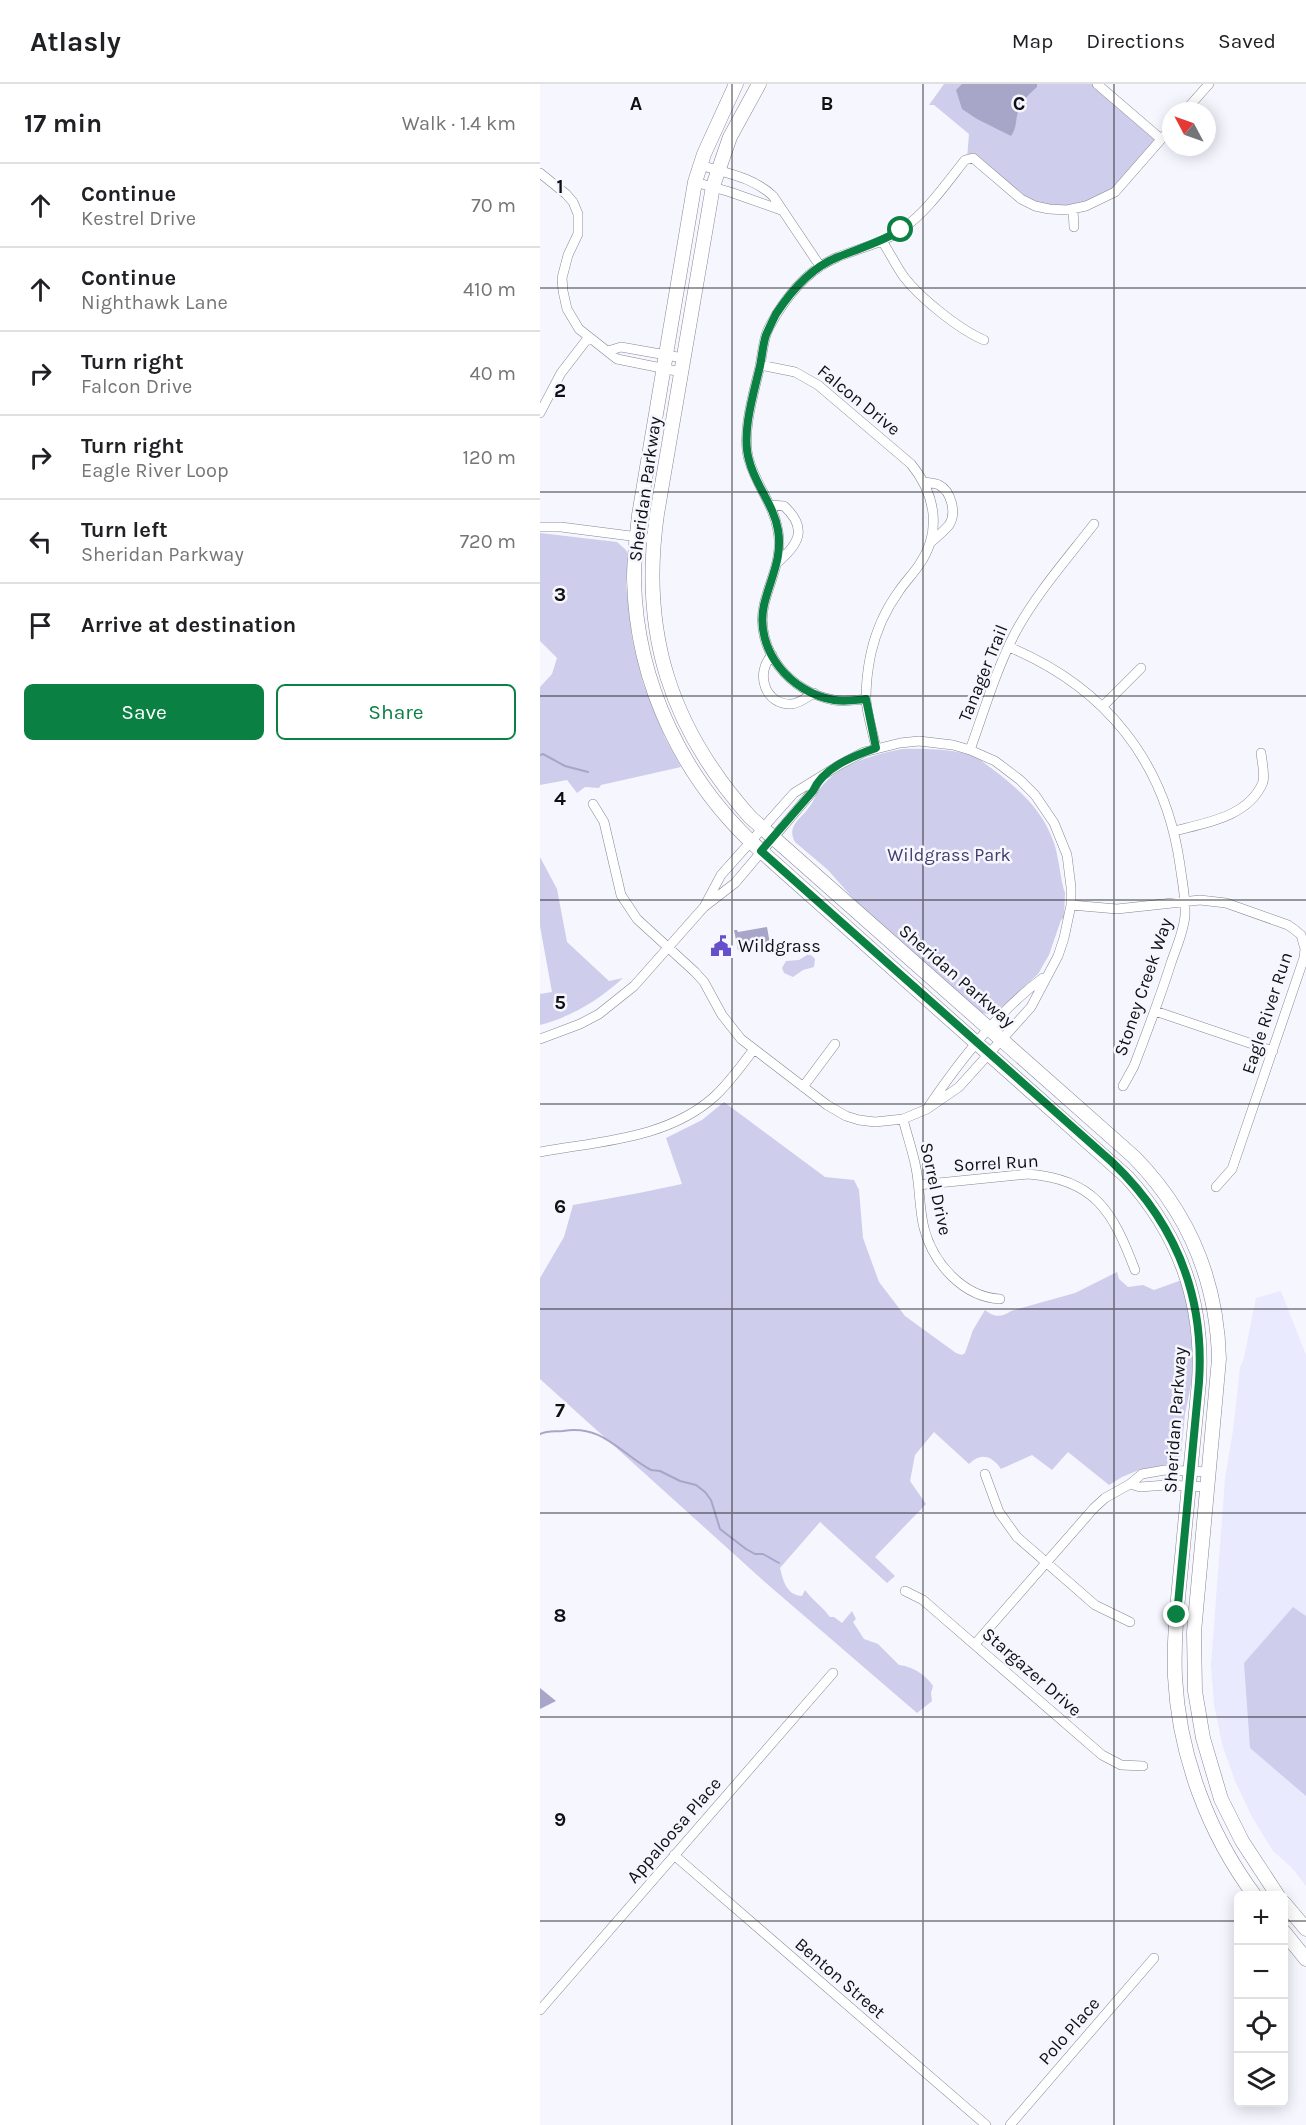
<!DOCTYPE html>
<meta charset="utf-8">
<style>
:root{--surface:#fff;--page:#f2f2f2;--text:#202124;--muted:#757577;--line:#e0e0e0;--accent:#0b8043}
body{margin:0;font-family:Karla,sans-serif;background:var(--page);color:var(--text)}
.controls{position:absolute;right:18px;bottom:18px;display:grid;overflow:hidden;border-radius:9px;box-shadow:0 3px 15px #0003}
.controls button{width:54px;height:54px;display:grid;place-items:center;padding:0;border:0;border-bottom:2px solid var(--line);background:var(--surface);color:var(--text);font:30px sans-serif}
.compass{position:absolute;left:622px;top:18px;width:54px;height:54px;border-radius:50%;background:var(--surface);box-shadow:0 3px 15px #0003;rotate:311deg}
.stop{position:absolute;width:18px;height:18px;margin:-14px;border:4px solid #0b8043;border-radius:50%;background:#fff}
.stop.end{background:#0b8043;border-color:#fff;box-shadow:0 2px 6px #0008}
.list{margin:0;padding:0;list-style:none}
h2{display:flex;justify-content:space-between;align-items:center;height:78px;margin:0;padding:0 24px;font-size:26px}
h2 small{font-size:20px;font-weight:400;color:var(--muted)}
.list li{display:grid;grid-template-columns:39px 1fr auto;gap:18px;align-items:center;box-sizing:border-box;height:84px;padding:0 24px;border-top:2px solid var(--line)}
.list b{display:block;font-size:22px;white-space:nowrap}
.list p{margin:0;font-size:20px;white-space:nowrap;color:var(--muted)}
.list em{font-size:20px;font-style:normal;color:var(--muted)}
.actions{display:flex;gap:12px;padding:18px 24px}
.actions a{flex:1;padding:14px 0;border:2px solid var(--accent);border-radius:9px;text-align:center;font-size:21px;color:var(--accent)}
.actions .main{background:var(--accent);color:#fff}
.icon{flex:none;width:33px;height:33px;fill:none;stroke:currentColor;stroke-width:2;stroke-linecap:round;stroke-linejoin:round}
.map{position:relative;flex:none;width:766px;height:2041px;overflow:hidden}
header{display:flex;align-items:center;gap:36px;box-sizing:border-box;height:84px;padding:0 30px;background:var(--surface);border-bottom:2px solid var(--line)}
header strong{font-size:28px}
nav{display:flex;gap:33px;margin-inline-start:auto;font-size:21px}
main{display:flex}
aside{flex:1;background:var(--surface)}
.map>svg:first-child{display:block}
.built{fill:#eaeaff}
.green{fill:#cecdeb}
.water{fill:#a7a6c8}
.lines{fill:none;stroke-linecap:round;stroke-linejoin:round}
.stream{stroke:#a7a6c8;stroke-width:2}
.street-casing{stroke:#868692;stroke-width:10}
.secondary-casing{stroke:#868692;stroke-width:15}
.street{stroke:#fff;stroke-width:9}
.secondary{stroke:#fff;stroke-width:14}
.route{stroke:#0b8043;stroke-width:8}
.grid{fill:none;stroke:#101014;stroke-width:1.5;stroke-opacity:0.55}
.labels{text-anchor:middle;stroke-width:5;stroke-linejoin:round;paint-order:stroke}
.street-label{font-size:18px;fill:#101014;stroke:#f6f6ff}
.park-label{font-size:18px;fill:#403b6a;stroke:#f6f6ff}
.poi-label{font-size:18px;fill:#101014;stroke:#f6f6ff;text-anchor:start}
.grid-label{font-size:20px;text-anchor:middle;font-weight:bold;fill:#101014;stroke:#f6f6ff;stroke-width:5;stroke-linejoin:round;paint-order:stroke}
</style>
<header>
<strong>Atlasly</strong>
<nav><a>Map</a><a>Directions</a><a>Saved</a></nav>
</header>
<main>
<aside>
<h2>17 min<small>Walk · 1.4 km</small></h2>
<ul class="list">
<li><svg class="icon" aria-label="ahead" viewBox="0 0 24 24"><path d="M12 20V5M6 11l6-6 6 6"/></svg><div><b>Continue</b><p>Kestrel Drive</p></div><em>70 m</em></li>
<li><svg class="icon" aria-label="ahead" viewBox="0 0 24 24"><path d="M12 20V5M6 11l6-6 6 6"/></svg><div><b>Continue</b><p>Nighthawk Lane</p></div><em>410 m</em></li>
<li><svg class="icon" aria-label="right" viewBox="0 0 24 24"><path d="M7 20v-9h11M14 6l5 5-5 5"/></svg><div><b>Turn right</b><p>Falcon Drive</p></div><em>40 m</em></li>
<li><svg class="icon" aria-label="right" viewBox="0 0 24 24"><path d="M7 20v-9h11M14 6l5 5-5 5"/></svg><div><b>Turn right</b><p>Eagle River Loop</p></div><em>120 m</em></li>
<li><svg class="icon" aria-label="left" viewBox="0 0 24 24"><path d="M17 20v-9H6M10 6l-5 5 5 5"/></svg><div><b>Turn left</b><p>Sheridan Parkway</p></div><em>720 m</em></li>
<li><svg class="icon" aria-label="arrive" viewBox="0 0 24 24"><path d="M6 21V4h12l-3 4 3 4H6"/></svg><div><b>Arrive at destination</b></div></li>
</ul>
<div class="actions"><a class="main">Save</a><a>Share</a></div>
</aside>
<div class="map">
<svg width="766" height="2041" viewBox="0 0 766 2041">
<rect width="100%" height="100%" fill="#f6f6ff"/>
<path class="built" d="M741,1207L766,1271V1802L751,1783L733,1767L712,1733L695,1697L682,1660L674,1621L671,1581L685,1395L693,1346L700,1284L704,1274L716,1214Z"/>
<path class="green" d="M404,0H557L621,55L575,108L546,122H495L427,75L429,50L394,21H389Z
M0,449L77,458L86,466L88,471L86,500L89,524L92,554L103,599L125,654L141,683L61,701L59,704L45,703L37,709L27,696L0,701V603L12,590L17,574L0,557Z
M362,665C379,664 425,665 439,675C470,698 501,720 514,759C518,769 522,804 525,808L524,834L521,836L509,871L498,890L453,931L442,929L319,821L288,786L255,758C247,743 258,737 267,726C273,719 276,710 282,702C300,680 335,670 362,665Z
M0,773L17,805L27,858L69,897L83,894C59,916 31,933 0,941V910L12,908L0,842Z
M267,871H271L275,875L274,883L263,886L253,893L244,889L242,884L246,877L259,876Z
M184,1018L285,1093L314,1096L319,1106L323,1154L339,1198L365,1232L416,1269L422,1271L425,1269L433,1246L445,1226C453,1233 462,1234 471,1227L535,1209L577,1188L579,1195L588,1203L603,1201L614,1206L642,1196L653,1254V1291L645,1330L641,1371L636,1379L599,1386L582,1393L569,1401L528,1368L512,1386L492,1371L461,1385C452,1372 441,1368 429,1380L394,1348L375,1371L370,1397L386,1420L335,1473L355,1492L347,1499L280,1438L240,1484C243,1496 246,1511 262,1512L265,1506C272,1516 283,1523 290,1533H294L302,1539L312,1527L316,1535L313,1538L324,1555L338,1560L359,1581C372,1582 386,1591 393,1602L391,1609L392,1617L377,1629L226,1499L0,1295V1194L24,1153L33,1121L99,1109L142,1100L126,1054L162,1036Z
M753,1523L766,1532V1712L710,1664L704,1579Z"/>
<path class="water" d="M422,0H497V3C489,10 481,18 478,28C475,38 477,44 471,52L437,35L422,25L416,6Z
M227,843L230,860L198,866L194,846H197L198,848Z
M0,1604L16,1617L0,1625Z"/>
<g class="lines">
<path class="stream" d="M0,671L3,670L25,682L48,688
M0,1350C9,1346 14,1348 23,1347C62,1340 80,1369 111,1386L120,1387L140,1397L156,1401L165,1408L171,1416L180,1445L206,1465L215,1470H223L239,1479"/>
<defs>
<path id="street" d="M557,0L621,55
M645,27L669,0
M160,81C185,89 213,93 233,112L280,182
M0,89L26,110L33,118L38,130V150L28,171L22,194L23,207L27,225L39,245L77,275L141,288
M155,98L190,108L241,126
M533,125L534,143
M342,157C350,169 356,182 364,193C380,214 420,246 444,256
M68,267L81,263L143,274
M220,281L255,288L278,301L371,380C396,411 402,448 379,481C373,490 365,498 359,507C346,525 336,547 331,569C328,583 326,601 326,615C327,631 333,648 336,664
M0,329L21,289L48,254
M384,398C389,399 395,399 399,401C411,407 417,429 409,441C404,447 397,453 391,458
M230,421L244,422C268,444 259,460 238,478
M0,443H21L114,455
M469,563C565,603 625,677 640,781C642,797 646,814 645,831C644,847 636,864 631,879C620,914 607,948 594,982L583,1002
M232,571C214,590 226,622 252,620C260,619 267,613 274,609
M326,615C316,616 305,618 294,616C251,609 214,566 224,521C230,495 243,475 238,447C234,421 216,401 209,376C201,350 214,308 220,282C222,272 223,260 226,251C228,244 233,237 236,231C251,207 272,183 298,173C319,164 342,160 361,146C386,129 406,100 425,76L433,74L481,115L495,122L509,125L527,126L546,122L575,108L631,44
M563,622L601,584
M430,666C444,627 456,586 475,549C496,510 527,475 554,440
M53,720L64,738L81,811L97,835L155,888L164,898L182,931L201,955L287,1021L306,1032L319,1036L335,1038L363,1035L387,1025L419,1003L491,923L518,872L524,854L531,821V803L527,771L514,739L495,711L480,696L455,677L430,666L413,661L379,657L360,659L324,668L301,680L254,709L181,791L164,823
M634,747C665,739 709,733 723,698C725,690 722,678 721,669
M531,821L577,825L660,816L686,819L748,841L755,846L761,851L765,865L764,874L692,1085L676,1103
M615,927L733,967
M0,955L40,940L59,930L94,902L164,823L195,799L273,707L278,696
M263,1003L295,960
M389,1022C419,978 460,925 503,894
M363,1035C367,1051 373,1068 376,1084C380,1104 379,1124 384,1144C393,1179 423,1213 460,1215
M0,1068C60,1057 128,1055 175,1012C190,998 202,981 214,965
M378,1101L488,1090C555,1095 573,1128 595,1186
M445,1390L459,1428L477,1453L555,1521L590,1538
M590,1400L600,1403L626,1401L668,1403
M365,1507L383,1516L562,1671L581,1681L603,1682
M435,1560L554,1424L565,1414L590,1400L602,1390L625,1386L669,1388
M134,1771L446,2041
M0,1926L293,1589
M470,2041L614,1874"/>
<path id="secondary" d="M196,0L164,70L155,98L99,431C97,452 94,473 94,495C96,600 144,698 221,767L587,1093C640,1151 664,1220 659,1298C654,1350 649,1401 644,1452C640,1499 633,1546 635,1593C639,1671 668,1749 715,1812
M219,0L190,53L173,102L117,430C100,549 130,643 210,733L594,1073C649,1129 677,1197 679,1275L654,1548L655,1607L663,1654L681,1715L702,1757L738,1812
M744,1819L766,1845
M744,1848L766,1875"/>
</defs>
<use href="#street" class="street-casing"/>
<use href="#secondary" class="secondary-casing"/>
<use href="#street" class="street"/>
<use href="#secondary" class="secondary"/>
</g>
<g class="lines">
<path class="route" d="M361,146C341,158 320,164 298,173C272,183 251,207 236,230C233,236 229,244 226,251C223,260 222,272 220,282C214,308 201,349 209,376C215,401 234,421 238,446C243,474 230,495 224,521C214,566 251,609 294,616C305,618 316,616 326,615L336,664C313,672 283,684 273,707L221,767L572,1078C636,1139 665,1211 659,1298L637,1531"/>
</g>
<path class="grid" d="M192,0V2041M383,0V2041M574,0V2041M0,204H766M0,408H766M0,612H766M0,816H766M0,1020H766M0,1225H766M0,1429H766M0,1633H766M0,1837H698M744,1837H766"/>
<defs>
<symbol id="civic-bare" viewBox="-9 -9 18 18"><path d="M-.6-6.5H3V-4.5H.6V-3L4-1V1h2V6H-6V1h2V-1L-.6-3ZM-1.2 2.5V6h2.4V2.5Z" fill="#6550c9" stroke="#f6f6ff" stroke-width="2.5" paint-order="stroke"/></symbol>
</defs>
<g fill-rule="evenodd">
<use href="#civic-bare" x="166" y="847" width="30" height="30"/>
</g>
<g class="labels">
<g class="street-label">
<text transform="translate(319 316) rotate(39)" y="6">Falcon Drive</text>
<text transform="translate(105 405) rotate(-82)" y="6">Sheridan Parkway</text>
<text transform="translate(443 589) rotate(-68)" y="6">Tanager Trail</text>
<text transform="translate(417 892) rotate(41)" y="6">Sheridan Parkway</text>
<text transform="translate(603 903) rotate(-71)" y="6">Stoney Creek Way</text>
<text transform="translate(727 929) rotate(-72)" y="6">Eagle River Run</text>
<text transform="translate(456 1079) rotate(-3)" y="6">Sorrel Run</text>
<text transform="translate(396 1105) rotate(78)" y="6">Sorrel Drive</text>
<text transform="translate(635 1336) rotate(-86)" y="6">Sheridan Parkway</text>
<text transform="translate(492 1588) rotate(41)" y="6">Stargazer Drive</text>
<text transform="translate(134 1746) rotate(-49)" y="6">Appaloosa Place</text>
<text transform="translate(300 1894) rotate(41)" y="6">Benton Street</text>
<text transform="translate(529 1947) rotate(-49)" y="6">Polo Place</text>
</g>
<g class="park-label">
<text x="409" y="777">Wildgrass Park</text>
</g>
<g class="poi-label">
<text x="198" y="868">Wildgrass</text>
</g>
</g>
<g class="grid-label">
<text x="96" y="26">A</text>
<text x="287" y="26">B</text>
<text x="479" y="26">C</text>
<text x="20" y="109">1</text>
<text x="20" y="313">2</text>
<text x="20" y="517">3</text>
<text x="20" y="721">4</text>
<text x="20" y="925">5</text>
<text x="20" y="1129">6</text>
<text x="20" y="1333">7</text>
<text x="20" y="1538">8</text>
<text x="20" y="1742">9</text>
</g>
</svg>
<div class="controls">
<button>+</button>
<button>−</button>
<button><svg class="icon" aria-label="locate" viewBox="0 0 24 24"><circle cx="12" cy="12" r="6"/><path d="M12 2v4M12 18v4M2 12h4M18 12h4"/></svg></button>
<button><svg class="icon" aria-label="layers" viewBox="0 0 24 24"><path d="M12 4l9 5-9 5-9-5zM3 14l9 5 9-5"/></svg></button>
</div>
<svg class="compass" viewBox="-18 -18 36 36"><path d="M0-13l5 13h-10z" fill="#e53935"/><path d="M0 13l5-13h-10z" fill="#757577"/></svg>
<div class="stop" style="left:361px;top:146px"></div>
<div class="stop end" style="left:637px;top:1531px"></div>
</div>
</main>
